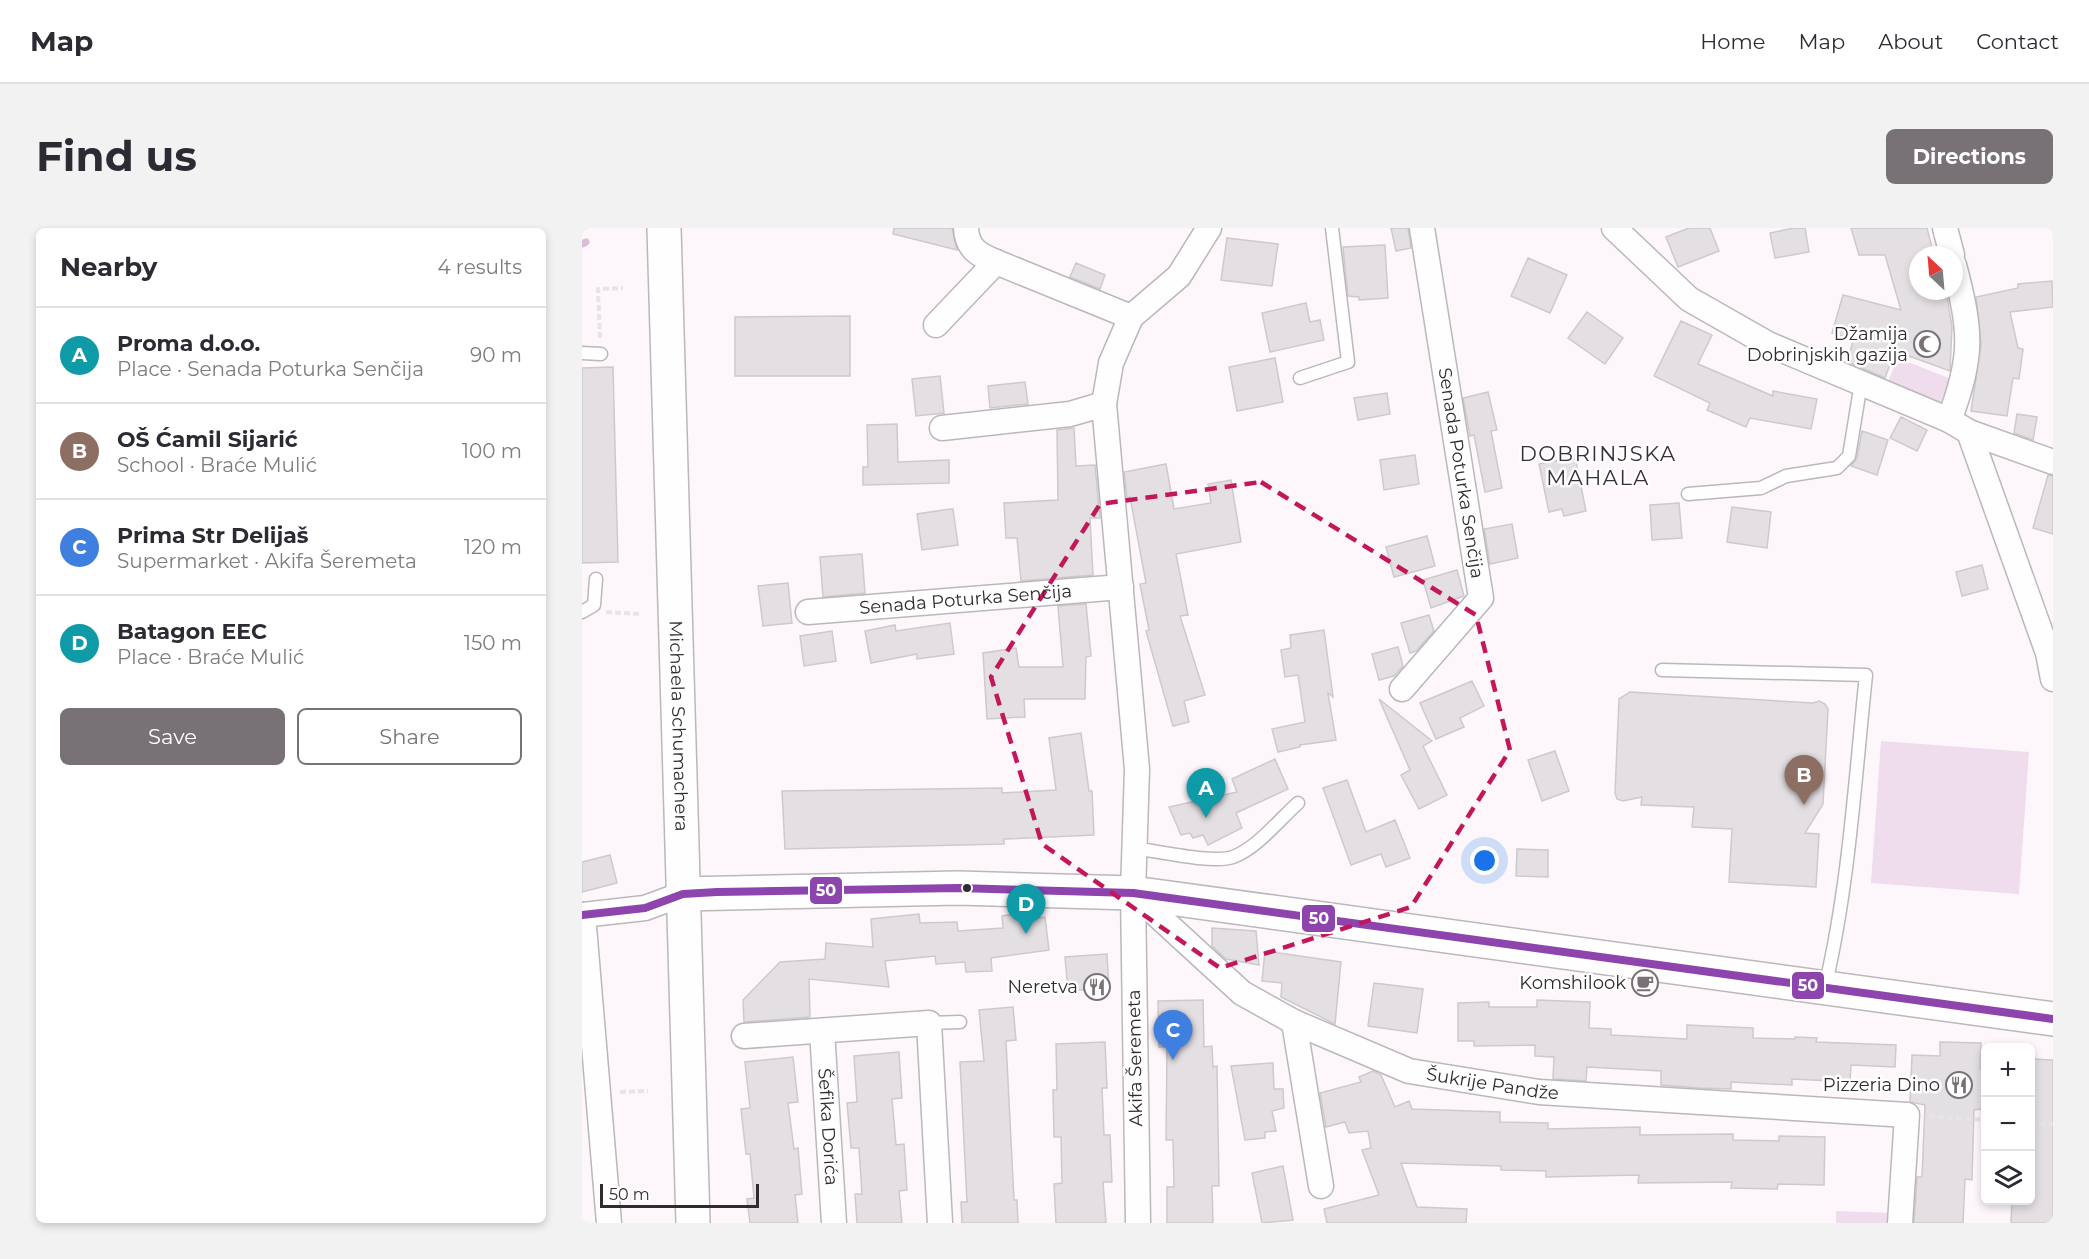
<!DOCTYPE html>
<meta charset="utf-8">
<style>
:root{--surface:#fff;--page:#f2f2f3;--text:#2b2b33;--muted:#7c7c81;--line:#e1e1e2;--accent:#787277}
body{margin:0;font-family:Montserrat,sans-serif;background:var(--page);color:var(--text)}
.controls{position:absolute;right:18px;bottom:18px;display:grid;overflow:hidden;border-radius:9px;box-shadow:0 3px 9px #0003}
.controls button{width:54px;height:54px;display:grid;place-items:center;padding:0;border:0;border-bottom:2px solid var(--line);background:var(--surface);color:var(--text);font:30px sans-serif}
.compass{position:absolute;left:1327px;top:18px;width:54px;height:54px;border-radius:50%;background:var(--surface);box-shadow:0 3px 9px #0003;rotate:334deg}
.scale{position:absolute;left:18px;bottom:15px;width:159px;box-sizing:border-box;padding-left:6px;border:3px solid #302b2f;border-top:0;font-size:16px;line-height:21px;white-space:nowrap;color:#302b2f;-webkit-text-stroke:4px #fff;paint-order:stroke}
.you{position:absolute;left:903px;top:633px;width:21px;height:21px;margin:-15px;border:4px solid #fff;border-radius:50%;background:#1a73e8;box-shadow:0 0 0 9px #1a73e833}
.badge{display:grid;place-items:center;width:39px;height:39px;border-radius:50%;background:var(--accent);color:#fff;font-size:20px;font-weight:700}
.pin{position:absolute;translate:-50% -50px;filter:drop-shadow(0 2px 3px #0008)}
.pin::after{content:'';position:absolute;top:32px;width:21px;height:18px;background:inherit;clip-path:polygon(0 0,100% 0,50% 100%)}
.list{margin:0;padding:0;list-style:none}
h2{display:flex;justify-content:space-between;align-items:center;height:78px;margin:0;padding:0 24px;font-size:26px}
h2 small{font-size:20px;font-weight:400;color:var(--muted)}
.list li{display:grid;grid-template-columns:39px 1fr auto;gap:18px;align-items:center;box-sizing:border-box;height:96px;padding:0 24px;border-top:2px solid var(--line)}
.list b{display:block;font-size:22px;white-space:nowrap}
.list p{margin:0;font-size:20px;white-space:nowrap;color:var(--muted)}
.list em{font-size:20px;font-style:normal;color:var(--muted)}
.actions{display:flex;gap:12px;padding:18px 24px}
.actions a{flex:1;padding:14px 0;border:2px solid var(--accent);border-radius:9px;text-align:center;font-size:21px;color:var(--accent)}
.actions .main{background:var(--accent);color:#fff}
.icon{flex:none;width:33px;height:33px;fill:none;stroke:currentColor;stroke-width:2;stroke-linecap:round;stroke-linejoin:round}
.map{position:relative;flex:none;width:1471px;height:995px;overflow:hidden;border-radius:9px}
header{display:flex;align-items:center;gap:36px;box-sizing:border-box;height:84px;padding:0 30px;background:var(--surface);border-bottom:2px solid var(--line)}
header strong{font-size:28px}
nav{display:flex;gap:33px;margin-inline-start:auto;font-size:21px}
.intro{display:flex;align-items:center;justify-content:space-between;box-sizing:border-box;height:144px;padding:0 36px}
h1{margin:0;font-size:42px}
.button{padding:15px 27px;border-radius:9px;background:var(--accent);color:#fff;font-size:21px;font-weight:700}
main{display:flex;gap:36px;padding:0 36px}
aside{flex:1;background:var(--surface);border-radius:9px;box-shadow:0 3px 9px #0003}
.map>svg:first-child{display:block}
.green{fill:#efdced}
.lines{fill:none;stroke-linecap:round;stroke-linejoin:round}
.stream{stroke:#d9bed6;stroke-width:7}
.building{fill:#e4dfe3;stroke:#cec9cd;stroke-width:1.5}
.lane-casing{stroke:#bcb7bb;stroke-width:15}
.street-casing{stroke:#bcb7bb;stroke-width:27}
.secondary-casing{stroke:#bcb7bb;stroke-width:36}
.path{stroke:#e6e4e6;stroke-width:4;stroke-dasharray:6 3;stroke-linecap:butt}
.lane{stroke:#fffeff;stroke-width:12}
.street{stroke:#fffeff;stroke-width:24}
.secondary{stroke:#fffeff;stroke-width:33}
.bus-1-casing{stroke:#fff;stroke-width:12}
.bus-1{stroke:#8e44ad;stroke-width:8}
.marked{fill:none;stroke:#c2185b;stroke-width:4.5;stroke-dasharray:12 8;stroke-linejoin:round}
.bus-dot{fill:#302b2f;stroke:#fff;stroke-width:2}
.labels{text-anchor:middle;stroke-width:5;stroke-linejoin:round;paint-order:stroke}
.poi-label{font-size:18px;fill:#302b2f;stroke:#fff;text-anchor:end}
.street-label{font-size:18px;fill:#302b2f;stroke:#fff}
.quarter-label{font-size:21px;letter-spacing:1.5px;fill:#372e37;stroke:#fff}
.line-badge{stroke:#fff;stroke-width:2}
.badge-label{font-size:16px;text-anchor:middle;font-weight:bold;fill:#fff}
</style>
<header>
<strong>Map</strong>
<nav><a>Home</a><a>Map</a><a>About</a><a>Contact</a></nav>
</header>
<div class="intro"><h1>Find us</h1><a class="button">Directions</a></div>
<main>
<aside>
<h2>Nearby<small>4 results</small></h2>
<ul class="list">
<li><span class="badge" style="background:#0f9aa8">A</span><div><b>Proma d.o.o.</b><p>Place · Senada Poturka Senčija</p></div><em>90 m</em></li>
<li><span class="badge" style="background:#8d6e63">B</span><div><b>OŠ Ćamil Sijarić</b><p>School · Braće Mulić</p></div><em>100 m</em></li>
<li><span class="badge" style="background:#3f7fe0">C</span><div><b>Prima Str Delijaš</b><p>Supermarket · Akifa Šeremeta</p></div><em>120 m</em></li>
<li><span class="badge" style="background:#0f9aa8">D</span><div><b>Batagon EEC</b><p>Place · Braće Mulić</p></div><em>150 m</em></li>
</ul>
<div class="actions"><a class="main">Save</a><a>Share</a></div>
</aside>
<div class="map">
<svg width="1471" height="995" viewBox="0 0 1471 995">
<rect width="100%" height="100%" fill="#fdf7fc"/>
<path class="green" d="M1316,130L1369,151L1355,181L1304,158Z
M1299,513L1447,524L1437,666L1289,655Z
M1254,983L1310,985L1309,995H1254Z"/>
<g class="lines">
<path class="stream" d="M0,16L4,14"/>
</g>
<path class="building" d="M312,0H370L375,22L311,6Z
M809,0H826L829,20L814,23Z
M1107,0H1128L1137,23L1096,39L1084,9Z
M1212,0H1223L1227,24L1193,30L1188,5Z
M1269,0H1345L1352,27H1336V63H1364L1370,99L1368,143L1313,123L1303,150L1264,133L1272,112L1250,105L1261,67L1319,82L1303,27H1277Z
M645,10L696,16L690,58L639,52Z
M803,17L806,70L777,72V69L766,68L761,19Z
M946,30L985,47L968,85L929,68Z
M494,35L523,47L518,61L488,49Z
M1470,53L1471,79L1428,84L1436,120L1441,121L1437,151L1431,150L1425,188L1389,183L1399,116L1394,69L1436,60V56Z
M724,75L728,94L738,92L742,112L688,124L680,85Z
M1005,84L1041,110L1023,136L986,110Z
M268,88V148H153V89Z
M1099,93L1130,107L1116,136L1191,168V163L1235,171L1229,201L1168,190L1164,199L1125,182L1128,175L1072,148Z
M693,130L701,174L655,183L647,139Z
M31,139L36,334L0,335V140Z
M358,148L362,185L334,188L330,151Z
M443,154L446,176L408,180L406,158Z
M906,164L915,202L909,203L920,260L903,264L892,207L888,208L881,170Z
M805,165L808,186L776,192L772,170Z
M1435,186L1455,189L1451,212L1432,205Z
M1319,189L1345,202L1335,223L1308,210Z
M315,196L316,234L367,232V255L281,257V239H286L285,197Z
M492,200L494,238L513,237L518,290H508L511,347L439,353L435,310H424L422,275L476,272L475,202Z
M1280,203L1306,212L1295,247L1269,238L1275,230Z
M833,227L837,256L802,262L798,232Z
M993,229L1004,283L982,288L980,281L967,284L957,236Z
M584,236L592,281L629,275L626,256L649,252L659,314L594,326L606,387L598,388L623,467L602,473L607,494L591,498L564,403L567,402L558,356L564,355L548,269L545,270L542,244Z
M1466,247L1471,248V306L1451,300Z
M1097,275L1100,310L1070,312L1068,277Z
M1150,279L1189,284L1185,320L1145,314Z
M368,281H371L376,317L340,322L335,286Z
M930,296L936,330L908,336L902,301Z
M845,308L853,338L812,349L804,319Z
M280,326L283,365L241,369L238,329Z
M1400,337L1406,361L1380,368L1374,344Z
M875,342L882,368L849,380L841,352Z
M206,355L210,395L181,398L176,358Z
M504,376L509,428L504,429L503,471H442L443,489L405,491L401,425L434,420L437,439H481L476,378Z
M847,387L852,403L834,423L828,425L819,395Z
M368,395L372,426L335,431V426L289,435L283,403L313,397L314,403Z
M742,402L751,469L746,465L754,512L718,517V519L696,524L690,501L723,494L716,447L703,449L699,422L709,420L708,407Z
M250,403L254,433L222,438L218,408Z
M816,419L821,438L812,448L797,452L790,426Z
M890,453L902,478L878,490L882,499L854,511L838,475Z
M1048,464L1231,475L1237,473L1243,476L1246,481L1241,576L1223,605L1237,606L1234,659L1147,654L1150,601L1110,599L1112,579L1059,577L1060,569L1041,573L1035,571L1033,565L1037,471Z
M797,471L850,513L841,518L865,567L837,581L819,547L828,542Z
M499,505L507,563H510L512,607L422,611V616L203,621L200,563L420,560V565L474,562L467,510Z
M973,523L987,563L960,573L946,532Z
M693,531L706,561L654,585L660,600L626,617L621,607L611,610L608,605L599,607L587,579L655,564L650,551Z
M765,552L784,604L813,592L828,630L804,639L799,626L769,637L741,560Z
M935,621L966,622V649L934,648Z
M28,627L35,655L0,664V634Z
M453,683L458,690L463,689L467,722L409,730L410,743L384,744L383,734L354,736L353,728L303,733L307,759L227,751L228,789L162,794L161,772L198,734L243,731L244,715L291,719L289,691L337,686L338,695L375,694L376,703L421,700L420,688Z
M630,700L674,703L677,737L644,731L630,718Z
M683,723L759,734L753,796L699,769L700,755L680,753Z
M525,726L527,760L486,763L483,729Z
M792,755L841,761L835,805L786,798Z
M621,772L622,819L630,818L631,839L635,838L637,958H630L631,995H585V959H592L591,912H584L585,819H577L576,773Z
M955,772L1008,774L1007,800L1029,801V807L1105,811V797L1171,800V810L1213,811V809L1235,810L1234,814L1314,817L1313,839L1269,837L1268,854L1210,851V857L1149,854V861L1117,860L1079,857V843L1005,839L1004,853L971,851L972,829L953,828V817L892,818V813H876V775L907,774V779H955Z
M431,779L434,812L424,813L432,972H435L436,995H380L379,974H385L378,834L402,833L397,782Z
M523,814L525,860H520L522,907H528L530,954H521L524,995H474L472,956L480,955L479,909H472L471,862H475L474,816Z
M1358,814L1399,815L1398,841L1404,842V880L1392,882L1390,952L1383,951L1381,995H1332L1335,949H1340L1343,877L1328,874L1330,827L1358,828Z
M317,824L320,870L310,871L314,917L322,916L325,962L317,963L320,995H275L273,966H280L277,920H269L265,875L275,874L272,828Z
M211,829L216,874L206,875L212,921L216,920L220,966L213,967L216,995H168L165,971L172,970L168,926H164L159,881L168,880L163,834Z
M1449,831L1471,832V995H1429L1430,972H1449Z
M691,835L692,861H701L702,880L690,883L694,903L683,904V910L663,912L649,838Z
M791,843L799,847L813,879L827,873L830,881L918,884V894L966,895V901L1058,899V907L1151,906V912L1197,913V908L1243,909L1242,957L1196,956L1195,961L1149,960L1150,954L1056,955L1057,947L964,949V943L919,942V938L819,935L835,979L885,981L884,995H745L742,981L797,967L780,922L789,920L786,903L767,905L763,894L744,899L738,865L779,854L777,849Z
M701,938L711,992L680,995L670,945Z"/>
<g class="lines">
<defs>
<path id="lane" d="M0,125L19,126
M718,150L766,134L750,0
M1106,266L1179,260L1204,248L1255,240L1267,228L1279,155
M0,384L12,377L14,351
M1080,442L1284,447C1273,551 1267,658 1243,759
M552,620C575,623 631,636 651,629C675,620 697,592 716,575
M347,795L378,794"/>
<g id="street">
<path d="M384,0C385,21 397,27 414,34"/>
<path d="M1032,0L1107,71L1186,116L1367,192L1387,204L1466,425L1471,451"/>
<path d="M1363,0L1370,27"/>
<path d="M354,97L414,34L549,89"/>
<path d="M1367,192C1392,128 1389,102 1372,37"/>
<path d="M360,200L488,186L522,176"/>
<path d="M1387,204L1471,234"/>
<path id="s1" d="M226,384L539,359"/>
<path d="M820,461L899,370L840,0"/>
<path id="s2" d="M551,665L660,765L712,794L827,843L957,864L1325,887L1318,995"/>
<path d="M0,687L63,680L101,666"/>
<path d="M1,687L27,995"/>
<path d="M712,794L739,958"/>
<path id="s3" d="M240,803L252,995"/>
<path d="M162,808L347,795L358,995"/>
<path d="M556,995L551,665L555,541L522,176L529,135L549,89L597,48L627,0"/>
</g>
<g id="secondary">
<path id="s4" d="M82,0L111,995"/>
<path d="M101,666L376,660L551,665L1471,791"/>
</g>
</defs>
<use href="#lane" class="lane-casing"/>
<use href="#street" class="street-casing"/>
<use href="#secondary" class="secondary-casing"/>
<path class="path" d="M18,110L16,61L41,60
M24,384L58,386
M38,864L66,863
M1347,888L1404,892
M1448,895L1471,896"/>
<use href="#lane" class="lane"/>
<use href="#street" class="street"/>
<use href="#secondary" class="secondary"/>
<defs>
<path id="bus-1" d="M0,687L63,680L101,666L135,664L376,660L551,665L1471,791"/>
</defs>
<use href="#bus-1" class="bus-1-casing"/>
<use href="#bus-1" class="bus-1"/>
</g>
<path class="marked" d="M679,254L894,387L928,522L829,679L638,740L460,616L409,449L518,276Z"/>
<defs>
<symbol id="mosque-ring" viewBox="-11 -11 22 22"><circle r="9.5" fill="#fff" stroke="#787277" stroke-width="1.5"/><path d="M3.5-4.9A6 6 0 1 0 3.5 4.9A5 5 0 1 1 3.5-4.9Z" fill="#787277"/></symbol>
<symbol id="cafe-ring" viewBox="-11 -11 22 22"><circle r="9.5" fill="#fff" stroke="#787277" stroke-width="1.5"/><path d="M-5.5-4.5H6V0H3Q3 3.5 0 3.5H-2.5Q-5.5 3.5-5.5 0ZM3-3.2v2h1.7v-2ZM-6 4.5H4V6H-6Z" fill="#787277"/></symbol>
<symbol id="restaurant-ring" viewBox="-11 -11 22 22"><circle r="9.5" fill="#fff" stroke="#787277" stroke-width="1.5"/><path d="M-5-6h1v4h1v-4h1v4h1v-4h1v5L-1.5 .5V6h-2V.5L-5-1ZM5-6V6H3V1.5H1.5Q1.5-4 5-6Z" fill="#787277"/></symbol>
</defs>
<g fill-rule="evenodd">
<use href="#mosque-ring" x="1330" y="101" width="30" height="30"/>
<use href="#cafe-ring" x="1048" y="740" width="30" height="30"/>
<use href="#restaurant-ring" x="500" y="744" width="30" height="30"/>
<use href="#restaurant-ring" x="1362" y="842" width="30" height="30"/>
</g>
<circle class="bus-dot" cx="385" cy="660" r="5"/>
<g class="labels">
<g class="poi-label">
<text x="1326" y="112">Džamija<tspan x="1326" dy="21">Dobrinjskih gazija</tspan></text>
<text x="1044" y="761">Komshilook</text>
<text x="496" y="765">Neretva</text>
<text x="1358" y="863">Pizzeria Dino</text>
</g>
<g class="street-label">
<text transform="translate(879 245) rotate(81)" y="6">Senada Poturka Senčija</text>
<text dy="6" stroke="none"><textPath href="#s1" startOffset="158">Senada Poturka Senčija</textPath></text>
<text dy="6" stroke="none"><textPath href="#s4" startOffset="498">Michaela Schumachera</textPath></text>
<text transform="translate(553 830) rotate(-91)" y="6">Akifa Šeremeta</text>
<text dy="6" stroke="none"><textPath href="#s2" startOffset="417">Šukrije Pandže</textPath></text>
<text dy="6" stroke="none"><textPath href="#s3" startOffset="96">Šefika Dorića</textPath></text>
</g>
<g class="quarter-label">
<text x="1016" y="233">DOBRINJSKA<tspan x="1016" dy="24">MAHALA</tspan></text>
</g>
</g>
<g class="line-badge">
<rect x="227" y="648" width="34" height="29" rx="6" fill="#8e44ad"/>
<rect x="719" y="676" width="35" height="29" rx="6" fill="#8e44ad"/>
<rect x="1209" y="743" width="34" height="29" rx="6" fill="#8e44ad"/>
</g>
<g class="badge-label">
<text x="244" y="668">50</text>
<text x="737" y="696">50</text>
<text x="1226" y="763">50</text>
</g>
</svg>
<div class="controls">
<button>+</button>
<button>−</button>
<button><svg class="icon" aria-label="layers" viewBox="0 0 24 24"><path d="M12 4l9 5-9 5-9-5zM3 14l9 5 9-5"/></svg></button>
</div>
<svg class="compass" viewBox="-18 -18 36 36"><path d="M0-13l5 13h-10z" fill="#e53935"/><path d="M0 13l5-13h-10z" fill="#7c7c81"/></svg>
<div class="scale">50 m</div>
<div class="you"></div>
<div class="pin badge" style="left:624px;top:590px;background:#0f9aa8">A</div>
<div class="pin badge" style="left:1222px;top:577px;background:#8d6e63">B</div>
<div class="pin badge" style="left:591px;top:832px;background:#3f7fe0">C</div>
<div class="pin badge" style="left:444px;top:706px;background:#0f9aa8">D</div>
</div>
</main>
